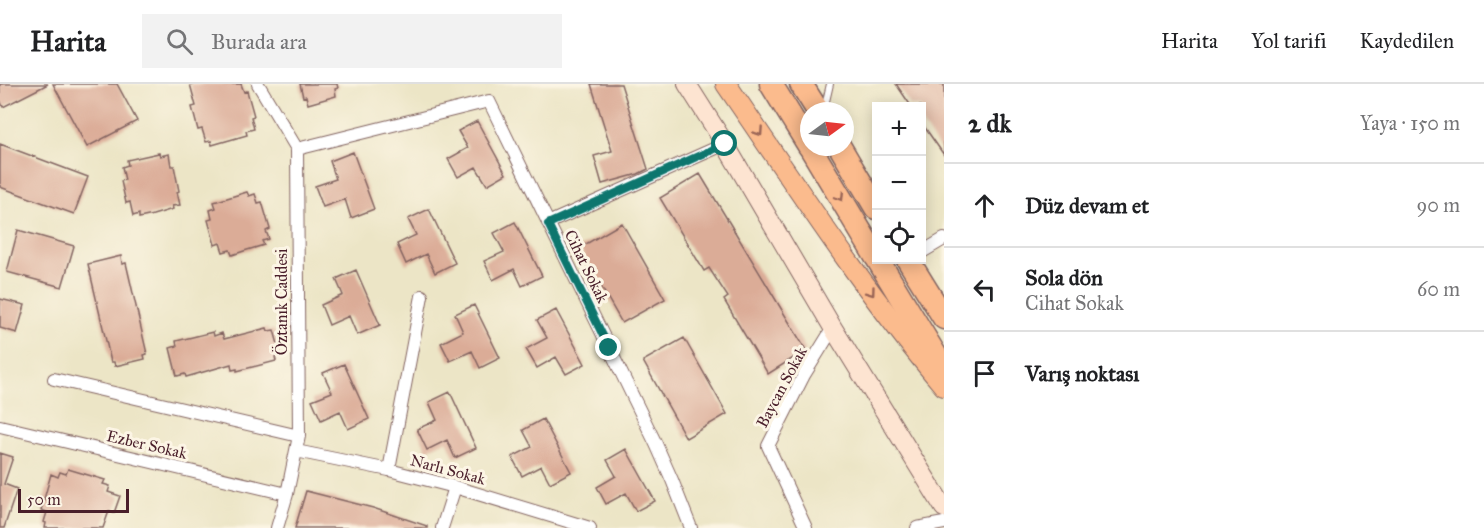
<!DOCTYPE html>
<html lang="tr">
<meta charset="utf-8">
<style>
:root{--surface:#fff;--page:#f2f2f2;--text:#202124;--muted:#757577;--line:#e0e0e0}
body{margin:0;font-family:"IM FELL Great Primer",serif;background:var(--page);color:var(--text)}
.controls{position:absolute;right:18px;top:18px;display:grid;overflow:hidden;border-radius:0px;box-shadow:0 3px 15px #0003}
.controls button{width:54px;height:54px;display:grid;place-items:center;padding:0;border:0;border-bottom:2px solid var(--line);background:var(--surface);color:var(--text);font:30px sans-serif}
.compass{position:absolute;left:800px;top:18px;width:54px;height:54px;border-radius:50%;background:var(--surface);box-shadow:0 3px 15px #0003;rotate:75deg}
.scale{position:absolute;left:18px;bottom:15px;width:111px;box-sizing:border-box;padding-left:6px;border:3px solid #4a1f2b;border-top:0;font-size:16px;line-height:21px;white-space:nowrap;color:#4a1f2b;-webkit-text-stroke:4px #fcf5e5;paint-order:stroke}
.stop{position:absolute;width:18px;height:18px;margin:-14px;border:4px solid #0f766e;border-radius:50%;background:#fff}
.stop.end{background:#0f766e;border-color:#fff;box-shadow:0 2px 6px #0008}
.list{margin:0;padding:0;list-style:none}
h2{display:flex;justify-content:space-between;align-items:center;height:78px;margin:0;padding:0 24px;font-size:26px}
h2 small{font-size:20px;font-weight:400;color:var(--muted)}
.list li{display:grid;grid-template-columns:39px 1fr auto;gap:18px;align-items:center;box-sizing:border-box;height:84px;padding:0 24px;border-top:2px solid var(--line)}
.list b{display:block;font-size:22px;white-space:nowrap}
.list p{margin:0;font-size:20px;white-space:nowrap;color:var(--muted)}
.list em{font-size:20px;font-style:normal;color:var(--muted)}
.icon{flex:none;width:33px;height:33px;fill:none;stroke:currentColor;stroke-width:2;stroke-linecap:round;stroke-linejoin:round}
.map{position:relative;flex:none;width:944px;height:444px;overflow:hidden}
header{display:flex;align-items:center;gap:36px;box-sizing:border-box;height:84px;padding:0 30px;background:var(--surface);border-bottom:2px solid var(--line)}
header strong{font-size:28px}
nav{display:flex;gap:33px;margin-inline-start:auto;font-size:21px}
.search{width:420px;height:54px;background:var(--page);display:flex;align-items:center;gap:15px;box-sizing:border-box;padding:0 21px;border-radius:0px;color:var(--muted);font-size:22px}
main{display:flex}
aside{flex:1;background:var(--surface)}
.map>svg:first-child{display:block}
.building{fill:#dbac97}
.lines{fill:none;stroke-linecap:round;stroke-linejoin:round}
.lane-casing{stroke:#836461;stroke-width:8}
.street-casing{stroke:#836461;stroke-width:14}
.secondary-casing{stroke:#836461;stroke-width:20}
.primary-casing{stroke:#836461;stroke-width:22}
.highway-casing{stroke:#836461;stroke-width:25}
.lane{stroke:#fff;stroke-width:6}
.street{stroke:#fff;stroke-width:12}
.secondary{stroke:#fde4d1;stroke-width:18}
.primary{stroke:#fbbb8d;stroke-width:20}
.highway{stroke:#fbbb8d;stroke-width:22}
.oneway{stroke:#9a6557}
.route{stroke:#0f766e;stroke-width:8}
.labels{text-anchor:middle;stroke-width:6;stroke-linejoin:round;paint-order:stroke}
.street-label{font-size:16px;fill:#4a1f2b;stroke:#fcf5e5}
</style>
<header>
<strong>Harita</strong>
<div class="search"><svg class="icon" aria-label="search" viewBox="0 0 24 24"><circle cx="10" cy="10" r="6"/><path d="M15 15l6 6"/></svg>Burada ara</div>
<nav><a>Harita</a><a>Yol tarifi</a><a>Kaydedilen</a></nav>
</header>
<main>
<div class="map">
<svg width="944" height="444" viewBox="0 0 944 444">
<rect width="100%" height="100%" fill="#fcf5e5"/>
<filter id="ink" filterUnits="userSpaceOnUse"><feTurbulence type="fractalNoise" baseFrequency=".0167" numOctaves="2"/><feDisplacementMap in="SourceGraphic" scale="12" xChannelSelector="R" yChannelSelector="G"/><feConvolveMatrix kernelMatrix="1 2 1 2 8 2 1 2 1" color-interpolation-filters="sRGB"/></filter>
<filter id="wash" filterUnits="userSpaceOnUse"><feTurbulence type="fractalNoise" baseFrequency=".008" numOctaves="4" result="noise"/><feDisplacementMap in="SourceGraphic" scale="24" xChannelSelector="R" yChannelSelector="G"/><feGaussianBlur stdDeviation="1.35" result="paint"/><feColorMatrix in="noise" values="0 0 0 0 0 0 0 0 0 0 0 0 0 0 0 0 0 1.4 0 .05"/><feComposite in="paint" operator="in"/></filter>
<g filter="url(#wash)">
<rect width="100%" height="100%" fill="#ece5c6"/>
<g id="blocks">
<path class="building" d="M0,0H48L3,23L0,16Z
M53,0H117L137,37L87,63Z
M190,0H241L244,8L247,7L254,32L251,33L254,45L246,47L247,51L212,61L211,57L206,58L202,45L198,46L192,23L196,22Z
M300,0H337L338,4L335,5L336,12L308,20L306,12L303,13Z
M591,0H621L648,85L638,90L602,100L594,72L612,67Z
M896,0H944V71L921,38V22H911Z
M477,37L506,90L487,101L476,83L458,93L448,75L468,64L458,47Z
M0,60L88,93L74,130L0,103Z
M353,68L374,125L351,134L345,115L323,123L315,102L336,95L330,77Z
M159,69L160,72L169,70L171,82H174L179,107L177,108L180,121L172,122L173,125L153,131L139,134V130L133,132L130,118L126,119L121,97L125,96L122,83L128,81L127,76Z
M700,90L806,266L768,290L724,216L728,213L709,184L704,187L660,114Z
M247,108L249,112L255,110L258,119L262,118L270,145L266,147L269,155L262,157L264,161L244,167L232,171L230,166L223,168L220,159L215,161L208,136L212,135L210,126L216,124L214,118Z
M429,125L455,179L435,189L426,170L406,180L397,160L416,151L408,135Z
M515,138L542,192L522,202L514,185L493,196L484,177L504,168L494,149Z
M622,139L665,215L622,239L579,164Z
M18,146L74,162L62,203L7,188Z
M121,172L122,180L126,179L147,270L144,271L145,275L115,282L114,278H111L88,180Z
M356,186L380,241L357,251L349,232L329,241L321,221L343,211L336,195Z
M0,215L25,221L17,249L0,244Z
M474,221L500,274L480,284L472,267L450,277L441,259L463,248L455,230Z
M556,226L585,280L566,290L556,273L537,284L526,265L547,254L537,236Z
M267,244L268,247L274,246L281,271L275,273L276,277L237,287V285L232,286L231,280L186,293L185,290L177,292L170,264L177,262L176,257L213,248L214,252L222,249L224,255Z
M684,254L727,330L686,354L643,277Z
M344,280L369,335L348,345L340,327L321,336L312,316L332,308L323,289Z
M450,308L476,364L455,374L447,356L427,366L417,345L437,336L429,318Z
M543,335L571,388L550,399L541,382L522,392L512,373L532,363L523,346Z
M626,365L655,417L636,427L626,409L606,420L597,403L616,392L607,376Z
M0,369L13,373L4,400L17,405L4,444H0Z
M68,385L105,396L103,400L110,402L108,408L120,412L114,429L109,427L103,444H45L46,439L44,438L47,428L41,426L51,390L58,393L60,388L66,390Z
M306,407L373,424L427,442V444H295Z"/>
</g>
</g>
<g filter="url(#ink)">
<use href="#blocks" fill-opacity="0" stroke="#836461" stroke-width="1.5"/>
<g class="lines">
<defs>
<path id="lane" d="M824,26L830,0"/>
<path id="street" d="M258,0L297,65L299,352L287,410L277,444
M297,65L489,17L656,360L672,396L691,444
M548,139L725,60
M922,168L944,155
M54,295L299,352
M0,342L287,410
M296,367L389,386L455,403L590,444
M389,386L422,212
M442,444L455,403
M806,444L768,362L804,291L833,244
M917,444L944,439"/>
<path id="secondary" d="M687,0L725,60L833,244L944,424"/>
<path id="primary" d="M726,0C796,102 864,207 944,302"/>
<path id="highway" d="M771,0L809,62
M801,0L818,27
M810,63L876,173
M840,63L876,124
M878,176L944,285
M908,176L944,234"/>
</defs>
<use href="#lane" class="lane-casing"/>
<use href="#street" class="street-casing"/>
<use href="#secondary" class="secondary-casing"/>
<use href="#primary" class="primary-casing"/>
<use href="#highway" class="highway-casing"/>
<use href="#lane" class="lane"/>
<use href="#street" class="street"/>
<use href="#secondary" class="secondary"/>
<use href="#primary" class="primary"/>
<use href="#highway" class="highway"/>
</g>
<defs><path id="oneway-chevron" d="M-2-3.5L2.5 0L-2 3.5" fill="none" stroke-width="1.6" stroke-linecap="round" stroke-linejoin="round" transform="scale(1.5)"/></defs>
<g class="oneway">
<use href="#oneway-chevron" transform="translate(759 48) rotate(56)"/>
<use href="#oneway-chevron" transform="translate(840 113) rotate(58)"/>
<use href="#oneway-chevron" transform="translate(871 208) rotate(54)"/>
</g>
</g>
<g class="lines" filter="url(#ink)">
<path class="route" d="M609,264L548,140L725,60"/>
</g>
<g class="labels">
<g class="street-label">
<text transform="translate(587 182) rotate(64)" y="6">Cihat Sokak</text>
<text transform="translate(281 218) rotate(-90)" y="6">Öztanık Caddesi</text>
<text transform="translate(781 303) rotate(-62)" y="6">Baycan Sokak</text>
<text transform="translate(147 360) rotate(13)" y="6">Ezber Sokak</text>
<text transform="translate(448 385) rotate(15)" y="6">Narlı Sokak</text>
</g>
</g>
</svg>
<div class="controls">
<button>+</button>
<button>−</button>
<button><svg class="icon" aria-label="locate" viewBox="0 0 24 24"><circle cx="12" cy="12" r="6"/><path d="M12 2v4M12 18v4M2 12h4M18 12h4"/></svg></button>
</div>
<svg class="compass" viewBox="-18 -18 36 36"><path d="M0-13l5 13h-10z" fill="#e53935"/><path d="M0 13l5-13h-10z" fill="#757577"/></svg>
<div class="scale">50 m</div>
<div class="stop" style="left:725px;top:60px"></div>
<div class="stop end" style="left:609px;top:264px"></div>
</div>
<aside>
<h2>2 dk<small>Yaya · 150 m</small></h2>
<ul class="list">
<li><svg class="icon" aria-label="ahead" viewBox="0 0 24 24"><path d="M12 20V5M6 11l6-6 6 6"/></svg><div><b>Düz devam et</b></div><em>90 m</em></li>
<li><svg class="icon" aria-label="left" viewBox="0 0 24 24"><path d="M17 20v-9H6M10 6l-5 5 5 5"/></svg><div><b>Sola dön</b><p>Cihat Sokak</p></div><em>60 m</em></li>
<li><svg class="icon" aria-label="arrive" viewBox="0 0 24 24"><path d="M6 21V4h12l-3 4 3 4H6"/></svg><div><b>Varış noktası</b></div></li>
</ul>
</aside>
</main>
